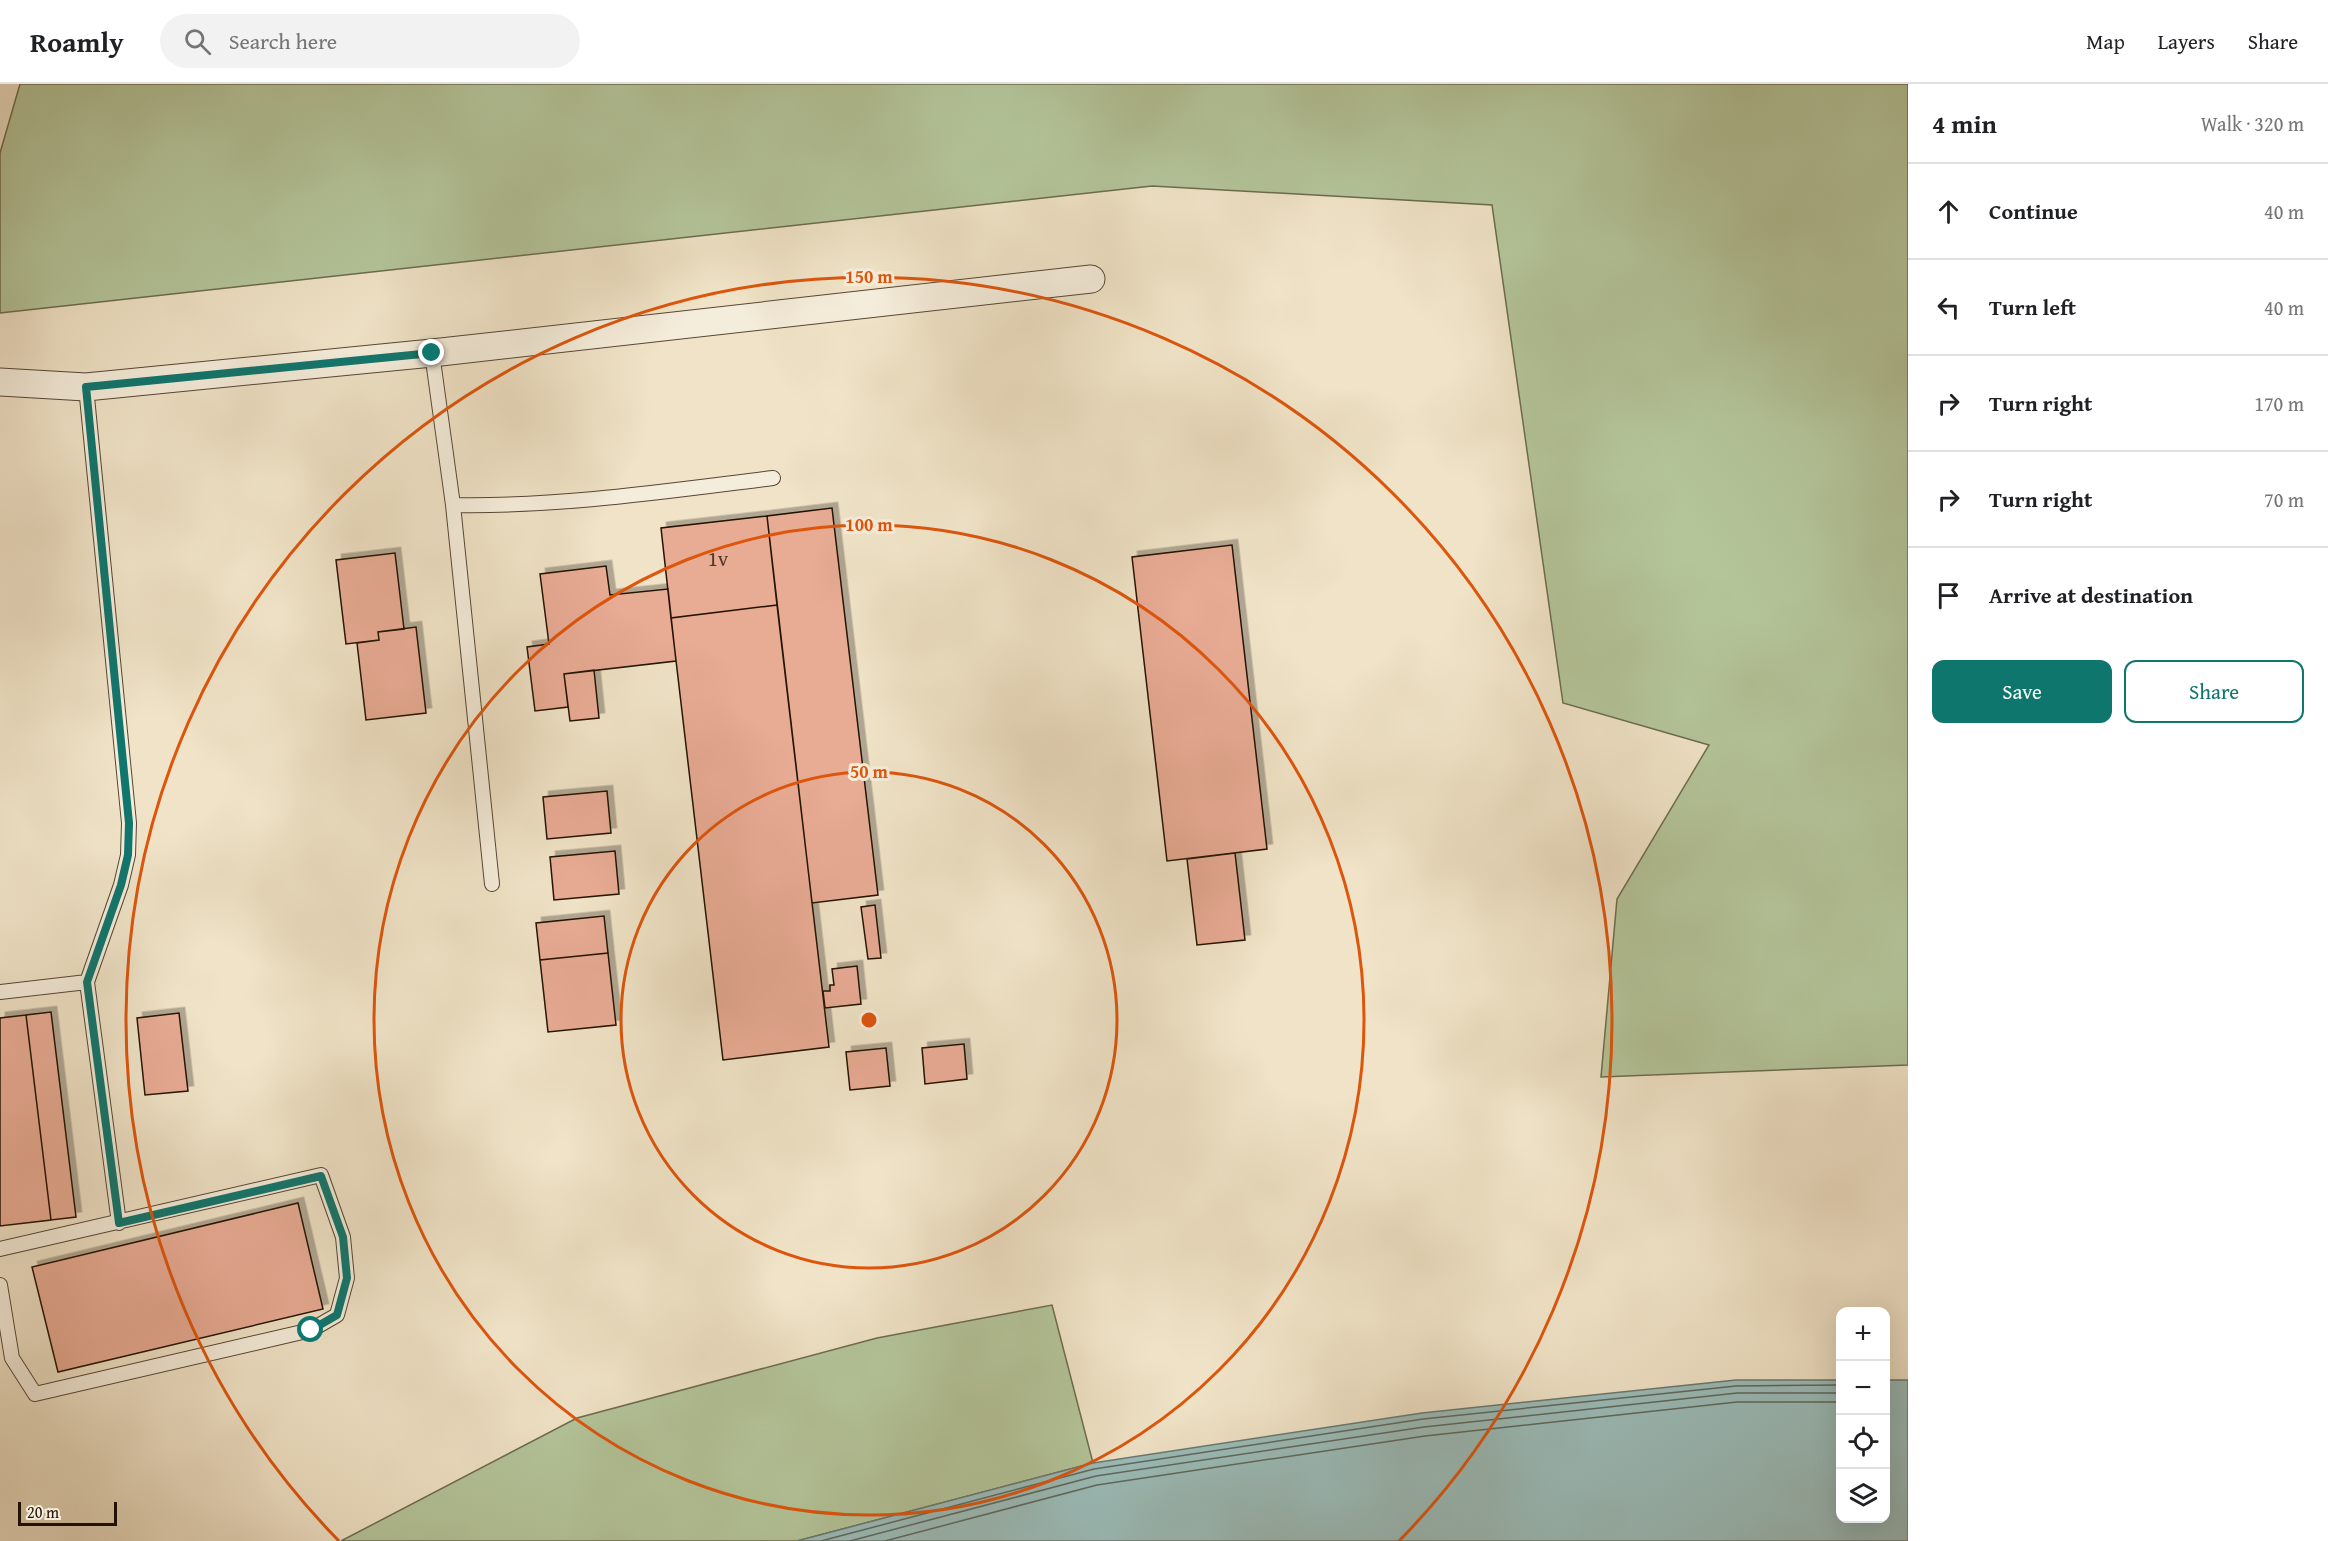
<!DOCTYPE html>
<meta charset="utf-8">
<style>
:root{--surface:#fff;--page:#f2f2f2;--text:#202124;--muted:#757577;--line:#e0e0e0;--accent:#0f766e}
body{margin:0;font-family:"Gentium Book Plus",serif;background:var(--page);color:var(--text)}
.controls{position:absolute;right:18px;bottom:18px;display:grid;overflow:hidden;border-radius:12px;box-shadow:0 6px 24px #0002}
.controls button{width:54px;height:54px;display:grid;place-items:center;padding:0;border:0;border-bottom:2px solid var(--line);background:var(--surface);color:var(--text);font:30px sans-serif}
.scale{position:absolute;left:18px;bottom:15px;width:99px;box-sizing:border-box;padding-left:6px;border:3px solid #231203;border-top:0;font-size:16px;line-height:21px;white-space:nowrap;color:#231203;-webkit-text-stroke:4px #f5eddb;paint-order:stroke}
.stop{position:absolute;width:18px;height:18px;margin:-14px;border:4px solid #0f766e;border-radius:50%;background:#fff}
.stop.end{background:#0f766e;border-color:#fff;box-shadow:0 2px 6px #0008}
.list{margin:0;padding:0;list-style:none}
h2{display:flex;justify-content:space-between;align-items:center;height:78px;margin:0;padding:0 24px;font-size:26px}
h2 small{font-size:20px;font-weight:400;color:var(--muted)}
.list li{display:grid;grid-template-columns:39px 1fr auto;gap:18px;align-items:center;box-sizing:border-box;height:96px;padding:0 24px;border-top:2px solid var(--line)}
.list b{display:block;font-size:22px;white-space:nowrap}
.list em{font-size:20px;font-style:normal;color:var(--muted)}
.actions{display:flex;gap:12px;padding:18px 24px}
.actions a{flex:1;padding:14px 0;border:2px solid var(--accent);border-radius:12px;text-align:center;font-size:21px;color:var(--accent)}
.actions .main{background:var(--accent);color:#fff}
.icon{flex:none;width:33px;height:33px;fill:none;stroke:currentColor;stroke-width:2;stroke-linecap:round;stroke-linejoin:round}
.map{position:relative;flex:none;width:1908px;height:1457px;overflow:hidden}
header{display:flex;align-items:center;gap:36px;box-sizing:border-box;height:84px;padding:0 30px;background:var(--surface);border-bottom:2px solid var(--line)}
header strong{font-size:28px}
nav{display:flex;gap:33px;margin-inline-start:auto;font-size:21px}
.search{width:420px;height:54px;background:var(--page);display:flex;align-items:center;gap:15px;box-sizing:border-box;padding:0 21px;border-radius:33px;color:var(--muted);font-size:22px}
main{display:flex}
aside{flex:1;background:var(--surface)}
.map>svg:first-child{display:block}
.green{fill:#b4c59a;stroke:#6c6c4e;stroke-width:1.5}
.water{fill:#9bbdba;stroke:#6b7971;stroke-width:1.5}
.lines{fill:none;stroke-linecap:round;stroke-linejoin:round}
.shore{stroke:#5f685e;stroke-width:1.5}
.building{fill:#e8ab94;stroke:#231203;stroke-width:1.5;filter:url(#shadow)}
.lane-casing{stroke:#564634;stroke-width:16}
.street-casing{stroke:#564634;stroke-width:29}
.lane{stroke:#f5eddb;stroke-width:14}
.street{stroke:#f5eddb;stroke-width:27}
.route{stroke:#0f766e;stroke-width:8}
.ring{fill:none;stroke:#de550c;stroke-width:3}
.labels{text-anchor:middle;stroke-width:6;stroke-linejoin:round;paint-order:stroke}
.number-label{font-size:21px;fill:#543827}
.centre{fill:#de550c;stroke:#f5eddb;stroke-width:3}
.ring-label{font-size:18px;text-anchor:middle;font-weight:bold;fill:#de550c;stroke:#f5eddb;stroke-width:6;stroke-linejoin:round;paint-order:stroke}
</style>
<header>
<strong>Roamly</strong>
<div class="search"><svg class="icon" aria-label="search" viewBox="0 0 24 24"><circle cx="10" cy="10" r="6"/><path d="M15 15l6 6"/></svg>Search here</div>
<nav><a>Map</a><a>Layers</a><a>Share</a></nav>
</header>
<main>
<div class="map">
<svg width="1908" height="1457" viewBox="0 0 1908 1457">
<defs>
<filter id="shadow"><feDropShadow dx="5.5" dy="-5.5" stdDeviation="0" flood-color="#0004"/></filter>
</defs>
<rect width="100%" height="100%" fill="#f0e3c7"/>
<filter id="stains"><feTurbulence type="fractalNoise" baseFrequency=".00333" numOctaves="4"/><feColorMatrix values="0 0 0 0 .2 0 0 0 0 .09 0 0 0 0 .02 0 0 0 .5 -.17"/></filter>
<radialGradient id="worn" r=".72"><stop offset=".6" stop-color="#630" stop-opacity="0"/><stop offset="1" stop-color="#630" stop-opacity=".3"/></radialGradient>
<path class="green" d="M20,0H1908V981L1601,993L1617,815L1709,661L1563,619L1492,121L1152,102L0,229V69Z
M1052,1221L1093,1379L797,1457H341L577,1334L877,1254Z"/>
<path class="water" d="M1736,1296H1840V1434H1886V1296H1908V1457H797L1093,1379L1422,1329Z"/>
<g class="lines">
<path class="shore" d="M821,1457L1094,1385L1423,1335L1736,1302L1840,1301
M850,1457L1096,1392L1424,1343L1737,1309H1840
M885,1457L1097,1401L1425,1352L1737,1318H1840"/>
</g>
<path class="building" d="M832,424L878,811L812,819L767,432Z
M767,432L777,521L671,534L661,444Z
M1232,461L1267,765L1167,777L1132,473Z
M395,469L404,545L378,548L379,556L346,560L336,476Z
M606,482L610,511L668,505L676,577L564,590L568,623L535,627L527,563L549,560L540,490Z
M777,521L829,963L723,976L671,534Z
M416,543L426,629L366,636L357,559L379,556L378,548Z
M594,586L599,634L570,637L564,590Z
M607,707L611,749L547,755L543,713Z
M615,767L619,810L554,816L550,773Z
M1235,769L1245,856L1197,861L1187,775Z
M875,821L881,874L868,875L861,823Z
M604,832L608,869L540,876L536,839Z
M608,869L616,941L548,948L540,876Z
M857,882L861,920L825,924L823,907H830V901H834L832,885Z
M51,928L76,1133L51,1136L26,931Z
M179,929L188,1007L145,1011L137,934Z
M26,931L51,1136L0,1142V934Z
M964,960L967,995L925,1000L922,964Z
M886,964L890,1002L850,1006L846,968Z
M298,1119L323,1225L58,1288L32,1183Z"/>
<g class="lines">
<defs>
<path id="lane" d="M432,269L453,421L492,800
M86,303L129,739L128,771L121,801L87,898L119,1139
M453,421C560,423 667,407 773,394
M0,908L87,898
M0,1165L321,1091L343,1153L347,1194L337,1231L311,1246L35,1310L12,1274L0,1201"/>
<path id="street" d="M0,298L86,303L432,269L1091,195"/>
</defs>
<use href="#lane" class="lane-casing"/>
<use href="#street" class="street-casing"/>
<use href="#lane" class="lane"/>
<use href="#street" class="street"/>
</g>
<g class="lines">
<path class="route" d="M311,1246L337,1231L347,1194L343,1153L321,1092L119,1139L87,898L121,801L128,771L129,739L86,303L432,269"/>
</g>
<g class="ring">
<circle cx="869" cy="936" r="248"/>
<circle cx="869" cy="936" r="495"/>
<path d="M339 1457A743 743 0 1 1 1399 1457"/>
</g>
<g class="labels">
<g class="number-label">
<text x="718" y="482">1v</text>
</g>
</g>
<circle cx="869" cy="936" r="9" class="centre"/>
<g class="ring-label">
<text x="869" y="199">150 m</text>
<text x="869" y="447">100 m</text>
<text x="869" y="694">50 m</text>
</g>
<rect width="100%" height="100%" filter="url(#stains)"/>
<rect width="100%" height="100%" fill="url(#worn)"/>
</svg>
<div class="controls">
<button>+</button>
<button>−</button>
<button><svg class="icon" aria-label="locate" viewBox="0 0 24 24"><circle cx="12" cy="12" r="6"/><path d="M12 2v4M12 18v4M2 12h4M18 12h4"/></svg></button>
<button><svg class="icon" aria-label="layers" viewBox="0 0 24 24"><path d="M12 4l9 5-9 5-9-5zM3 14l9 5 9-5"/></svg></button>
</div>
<div class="scale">20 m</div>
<div class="stop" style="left:311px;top:1246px"></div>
<div class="stop end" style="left:432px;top:269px"></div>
</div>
<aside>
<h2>4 min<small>Walk · 320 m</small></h2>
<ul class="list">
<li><svg class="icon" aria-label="ahead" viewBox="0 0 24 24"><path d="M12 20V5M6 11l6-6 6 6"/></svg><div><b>Continue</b></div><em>40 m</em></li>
<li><svg class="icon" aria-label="left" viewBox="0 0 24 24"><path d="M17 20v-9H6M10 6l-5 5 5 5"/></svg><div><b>Turn left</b></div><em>40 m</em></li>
<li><svg class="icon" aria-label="right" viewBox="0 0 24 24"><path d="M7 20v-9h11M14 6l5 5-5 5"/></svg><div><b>Turn right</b></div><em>170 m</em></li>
<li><svg class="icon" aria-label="right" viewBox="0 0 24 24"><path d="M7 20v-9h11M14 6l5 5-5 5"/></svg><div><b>Turn right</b></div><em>70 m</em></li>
<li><svg class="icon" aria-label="arrive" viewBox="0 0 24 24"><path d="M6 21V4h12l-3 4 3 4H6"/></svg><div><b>Arrive at destination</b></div></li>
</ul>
<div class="actions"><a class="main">Save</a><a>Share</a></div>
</aside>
</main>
